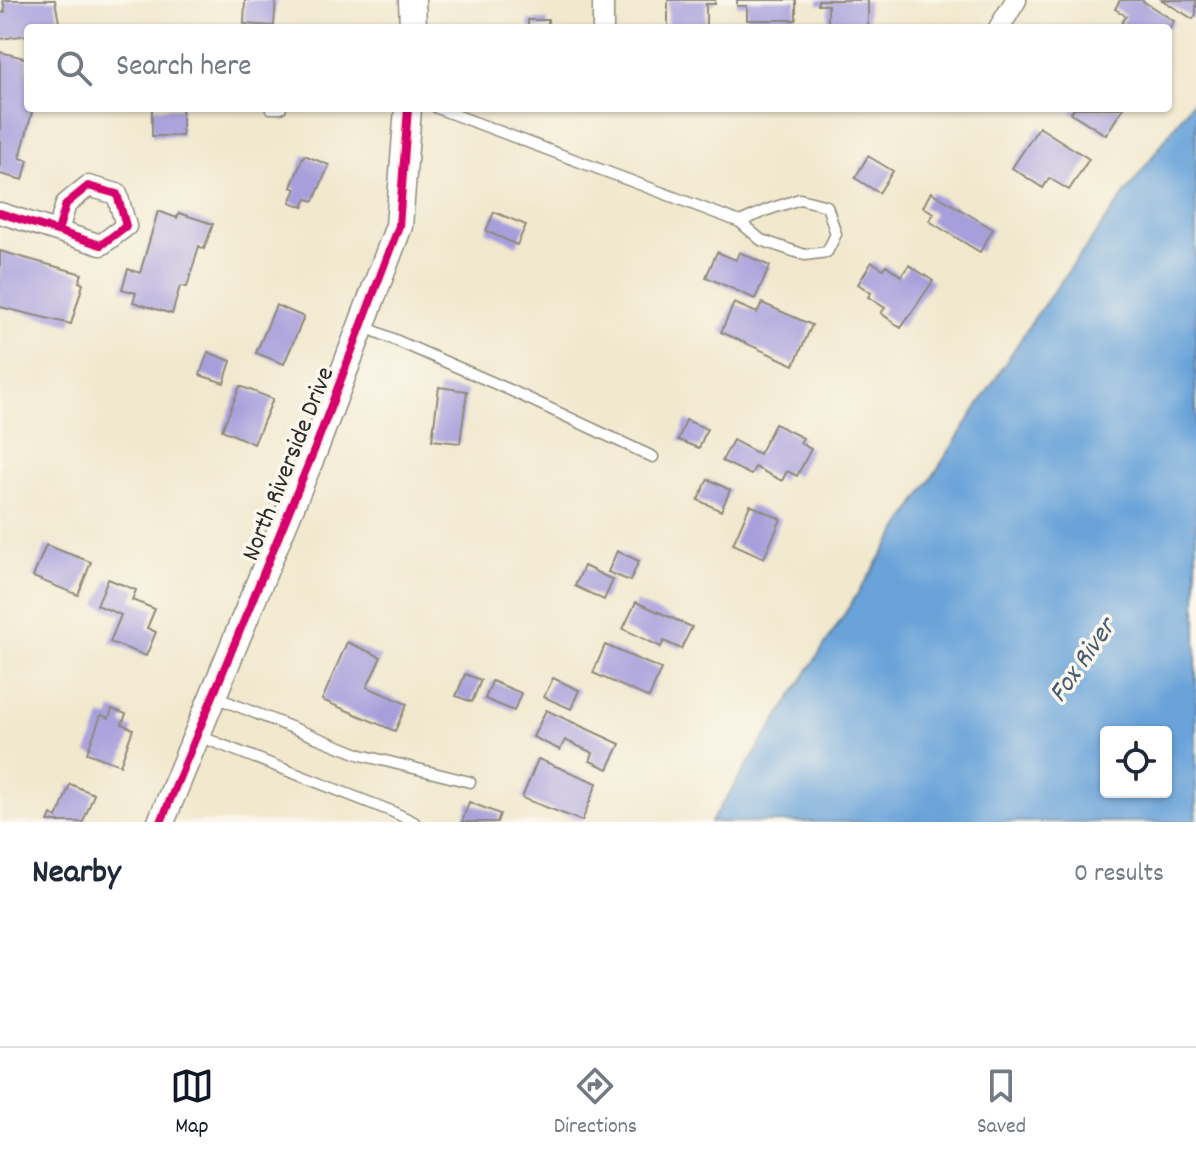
<!DOCTYPE html>
<style>
:root{--surface:#fff;--page:#f2f2f3;--text:#1f2937;--muted:#747a83;--line:#e0e1e3;--accent:#111827}
body{margin:0;font-family:Dekko,sans-serif;background:var(--page);color:var(--text)}
.controls{position:absolute;right:24px;bottom:24px;display:grid;overflow:hidden;border-radius:8px;box-shadow:0 2px 6px #0004}
.controls button{width:72px;height:72px;display:grid;place-items:center;padding:0;border:0;border-bottom:2px solid var(--line);background:var(--surface);color:var(--text);font:40px sans-serif}
.list{margin:0;padding:0;list-style:none}
h2{display:flex;justify-content:space-between;align-items:center;height:104px;margin:0;padding:0 32px;font-size:34px}
h2 small{font-size:26px;font-weight:400;color:var(--muted)}
.icon{flex:none;width:44px;height:44px;fill:none;stroke:currentColor;stroke-width:2;stroke-linecap:round;stroke-linejoin:round}
.map{position:relative;flex:none;width:1196px;height:822px;overflow:hidden}
.search{position:absolute;background:var(--surface);box-shadow:0 2px 6px #0004;left:24px;right:24px;top:24px;height:88px;display:flex;align-items:center;gap:20px;box-sizing:border-box;padding:0 28px;border-radius:8px;color:var(--muted);font-size:30px}
.sheet{height:224px;background:var(--surface)}
nav{display:flex;justify-content:space-around;align-items:center;box-sizing:border-box;height:112px;border-top:2px solid var(--line);background:var(--surface);font-size:22px;color:var(--muted)}
nav a{display:grid;justify-items:center;gap:4px}
nav .on{color:var(--accent)}
.map>svg:first-child{display:block}
.water{fill:#69a3d9;stroke:#4a6782;stroke-width:2;fill-rule:evenodd}
.building{fill:#a79fdc}
.lines{fill:none;stroke-linecap:round;stroke-linejoin:round}
.service-casing{stroke:#8e8a7c;stroke-width:13}
.minor-casing{stroke:#8e8a7c;stroke-width:23}
.tertiary-casing{stroke:#8e8a7c;stroke-width:29}
.service{stroke:#fff;stroke-width:10}
.minor{stroke:#fff;stroke-width:20}
.tertiary{stroke:#fff;stroke-width:26}
.cycleway-casing{stroke:#fbf7ec;stroke-width:13}
.cycleway{stroke:#d6006c;stroke-width:8}
.labels{text-anchor:middle;stroke-width:7;stroke-linejoin:round;paint-order:stroke}
.street-label{font-size:26px;fill:#2b2b2b;stroke:#fbf7ec}
.water-label{font-size:28px;font-style:italic;fill:#445b71;stroke:#fbf7ec}
</style>
<div class="map">
<svg width="1196" height="822" viewBox="0 0 1196 822">
<rect width="100%" height="100%" fill="#fbf7ec"/>
<filter id="ink" filterUnits="userSpaceOnUse"><feTurbulence type="fractalNoise" baseFrequency=".0125" numOctaves="2"/><feDisplacementMap in="SourceGraphic" scale="16" xChannelSelector="R" yChannelSelector="G"/><feConvolveMatrix kernelMatrix="1 2 1 2 8 2 1 2 1" color-interpolation-filters="sRGB"/></filter>
<filter id="wash" filterUnits="userSpaceOnUse"><feTurbulence type="fractalNoise" baseFrequency=".006" numOctaves="4" result="noise"/><feDisplacementMap in="SourceGraphic" scale="32" xChannelSelector="R" yChannelSelector="G"/><feGaussianBlur stdDeviation="1.8" result="paint"/><feColorMatrix in="noise" values="0 0 0 0 0 0 0 0 0 0 0 0 0 0 0 0 0 1.4 0 .05"/><feComposite in="paint" operator="in"/></filter>
<g filter="url(#wash)">
<rect width="100%" height="100%" fill="#f1e8ce"/>
<path class="water" d="M1196,97V822H711L1035,317ZM1106,732H1166V792H1106Z"/>
<g id="blocks">
<path class="building" d="M3,0H55L60,28H28V35L0,39V13L5,12Z
M245,0H276L274,26L244,24Z
M668,0H715V4H706V28H668Z
M737,0H796V20H747V6H737Z
M818,0H868V28H828V5H818Z
M1120,0H1141L1174,21L1170,28H1127L1121,24L1126,16L1115,9Z
M1162,0H1196V14L1193,19Z
M528,20H548V28H528Z
M0,52L28,59V108H33L20,158L28,160L23,180L0,174Z
M152,108H182V136H152Z
M1074,108H1123L1106,135L1071,113Z
M1039,127L1089,159L1069,190L1049,178L1043,188L1012,168Z
M304,155L329,165L314,201L307,199L303,207L290,202L296,189L291,187Z
M868,156L893,171L879,193L855,178Z
M931,192L993,229L980,252L929,221L934,213L923,207Z
M158,211L177,218L179,213L213,224L204,249L199,246L187,287L180,286L172,314L133,302L136,293L122,289L128,269L140,273Z
M494,212L526,225L517,245L486,231Z
M0,251L82,274L79,282L83,284L71,324L0,307Z
M717,252L736,260L739,252L770,266L755,299L706,277Z
M872,262L883,269L886,265L901,276L909,265L933,281L901,328L881,313L885,308L868,297L871,293L858,284Z
M734,303L757,313L762,303L812,325L794,365L721,332Z
M276,305L304,317L284,364L256,353Z
M208,352L231,361L224,383L200,375Z
M240,386L273,399L254,444L222,430Z
M439,387L467,391L460,443L432,440Z
M686,420L707,429L699,448L678,440Z
M775,424L803,438L800,443L811,449L797,476L787,471L782,481L755,467L751,475L722,461L733,440L759,454Z
M708,479L730,490L721,511L698,500Z
M750,505L781,519L764,558L733,544Z
M46,545L91,562L78,595L33,577Z
M617,551L639,561L630,581L608,572Z
M584,566L613,580L604,600L575,586Z
M108,579L136,590L132,600L155,609L147,628L156,632L146,656L110,642L121,615L97,605Z
M636,602L692,627L681,649L664,641L661,647L623,629Z
M347,642L381,657L367,687L407,704L395,731L322,700Z
M605,645L661,669L649,698L593,673Z
M465,674L481,680L472,702L456,696Z
M553,678L579,690L571,709L544,697Z
M492,681L521,693L514,711L485,699Z
M112,709L126,714L122,724L133,729L120,765L87,753L101,715L109,718Z
M546,710L620,744L608,769L590,761L593,753L565,740L560,750L533,737Z
M538,759L597,783L582,821L522,798Z
M70,784L94,794L83,822H48L51,815L57,818Z
M469,802L500,814L497,822H462Z"/>
</g>
</g>
<g filter="url(#ink)">
<use href="#blocks" fill-opacity="0" stroke="#8e8a7c" stroke-width="2"/>
<g class="lines">
<defs>
<path id="service" d="M270,108H281
M437,108L740,222L761,240L805,255L827,252L836,234L827,206L800,199L767,210L740,222
M363,326L510,390L653,457
M215,697L361,755L470,782
M199,736L391,811L414,822"/>
<path id="minor" d="M603,0V28
M999,28L1016,0
M0,213L101,245L126,226L117,194L88,186L66,204L58,231"/>
<path id="tertiary" d="M412,0L413,28
M161,822L315,448L399,226L408,108"/>
</defs>
<use href="#service" class="service-casing"/>
<use href="#minor" class="minor-casing"/>
<use href="#tertiary" class="tertiary-casing"/>
<use href="#service" class="service"/>
<use href="#minor" class="minor"/>
<use href="#tertiary" class="tertiary"/>
<defs>
<path id="cycleway" d="M0,213L101,245L126,226L117,194L88,186L66,204L58,231
M161,822L315,448L399,226L408,108"/>
</defs>
<use href="#cycleway" class="cycleway-casing"/>
<use href="#cycleway" class="cycleway"/>
</g>
</g>
<g class="labels">
<g class="street-label">
<text transform="translate(286 463) rotate(-68)" y="9">North Riverside Drive</text>
</g>
<g class="water-label">
<text transform="translate(1080 659) rotate(-55)" y="10">Fox River</text>
</g>
</g>
</svg>
<div class="controls">
<button><svg class="icon" aria-label="locate" viewBox="0 0 24 24"><circle cx="12" cy="12" r="6"/><path d="M12 2v4M12 18v4M2 12h4M18 12h4"/></svg></button>
</div>
<div class="search"><svg class="icon" aria-label="search" viewBox="0 0 24 24"><circle cx="10" cy="10" r="6"/><path d="M15 15l6 6"/></svg>Search here</div>
</div>
<section class="sheet">
<h2>Nearby<small>0 results</small></h2>
<ul class="list">
</ul>
</section>
<nav>
<a class="on"><svg class="icon" aria-label="map" viewBox="0 0 24 24"><path d="M3 6l6-2 6 2 6-2v14l-6 2-6-2-6 2zM9 4v14M15 6v14"/></svg>Map</a>
<a><svg class="icon" aria-label="directions" viewBox="0 0 24 24"><path d="M12 3l9 9-9 9-9-9zM9 14v-3h6M13 9l2 2-2 2"/></svg>Directions</a>
<a><svg class="icon" aria-label="saved" viewBox="0 0 24 24"><path d="M7 4h10v16l-5-4-5 4z"/></svg>Saved</a>
</nav>
